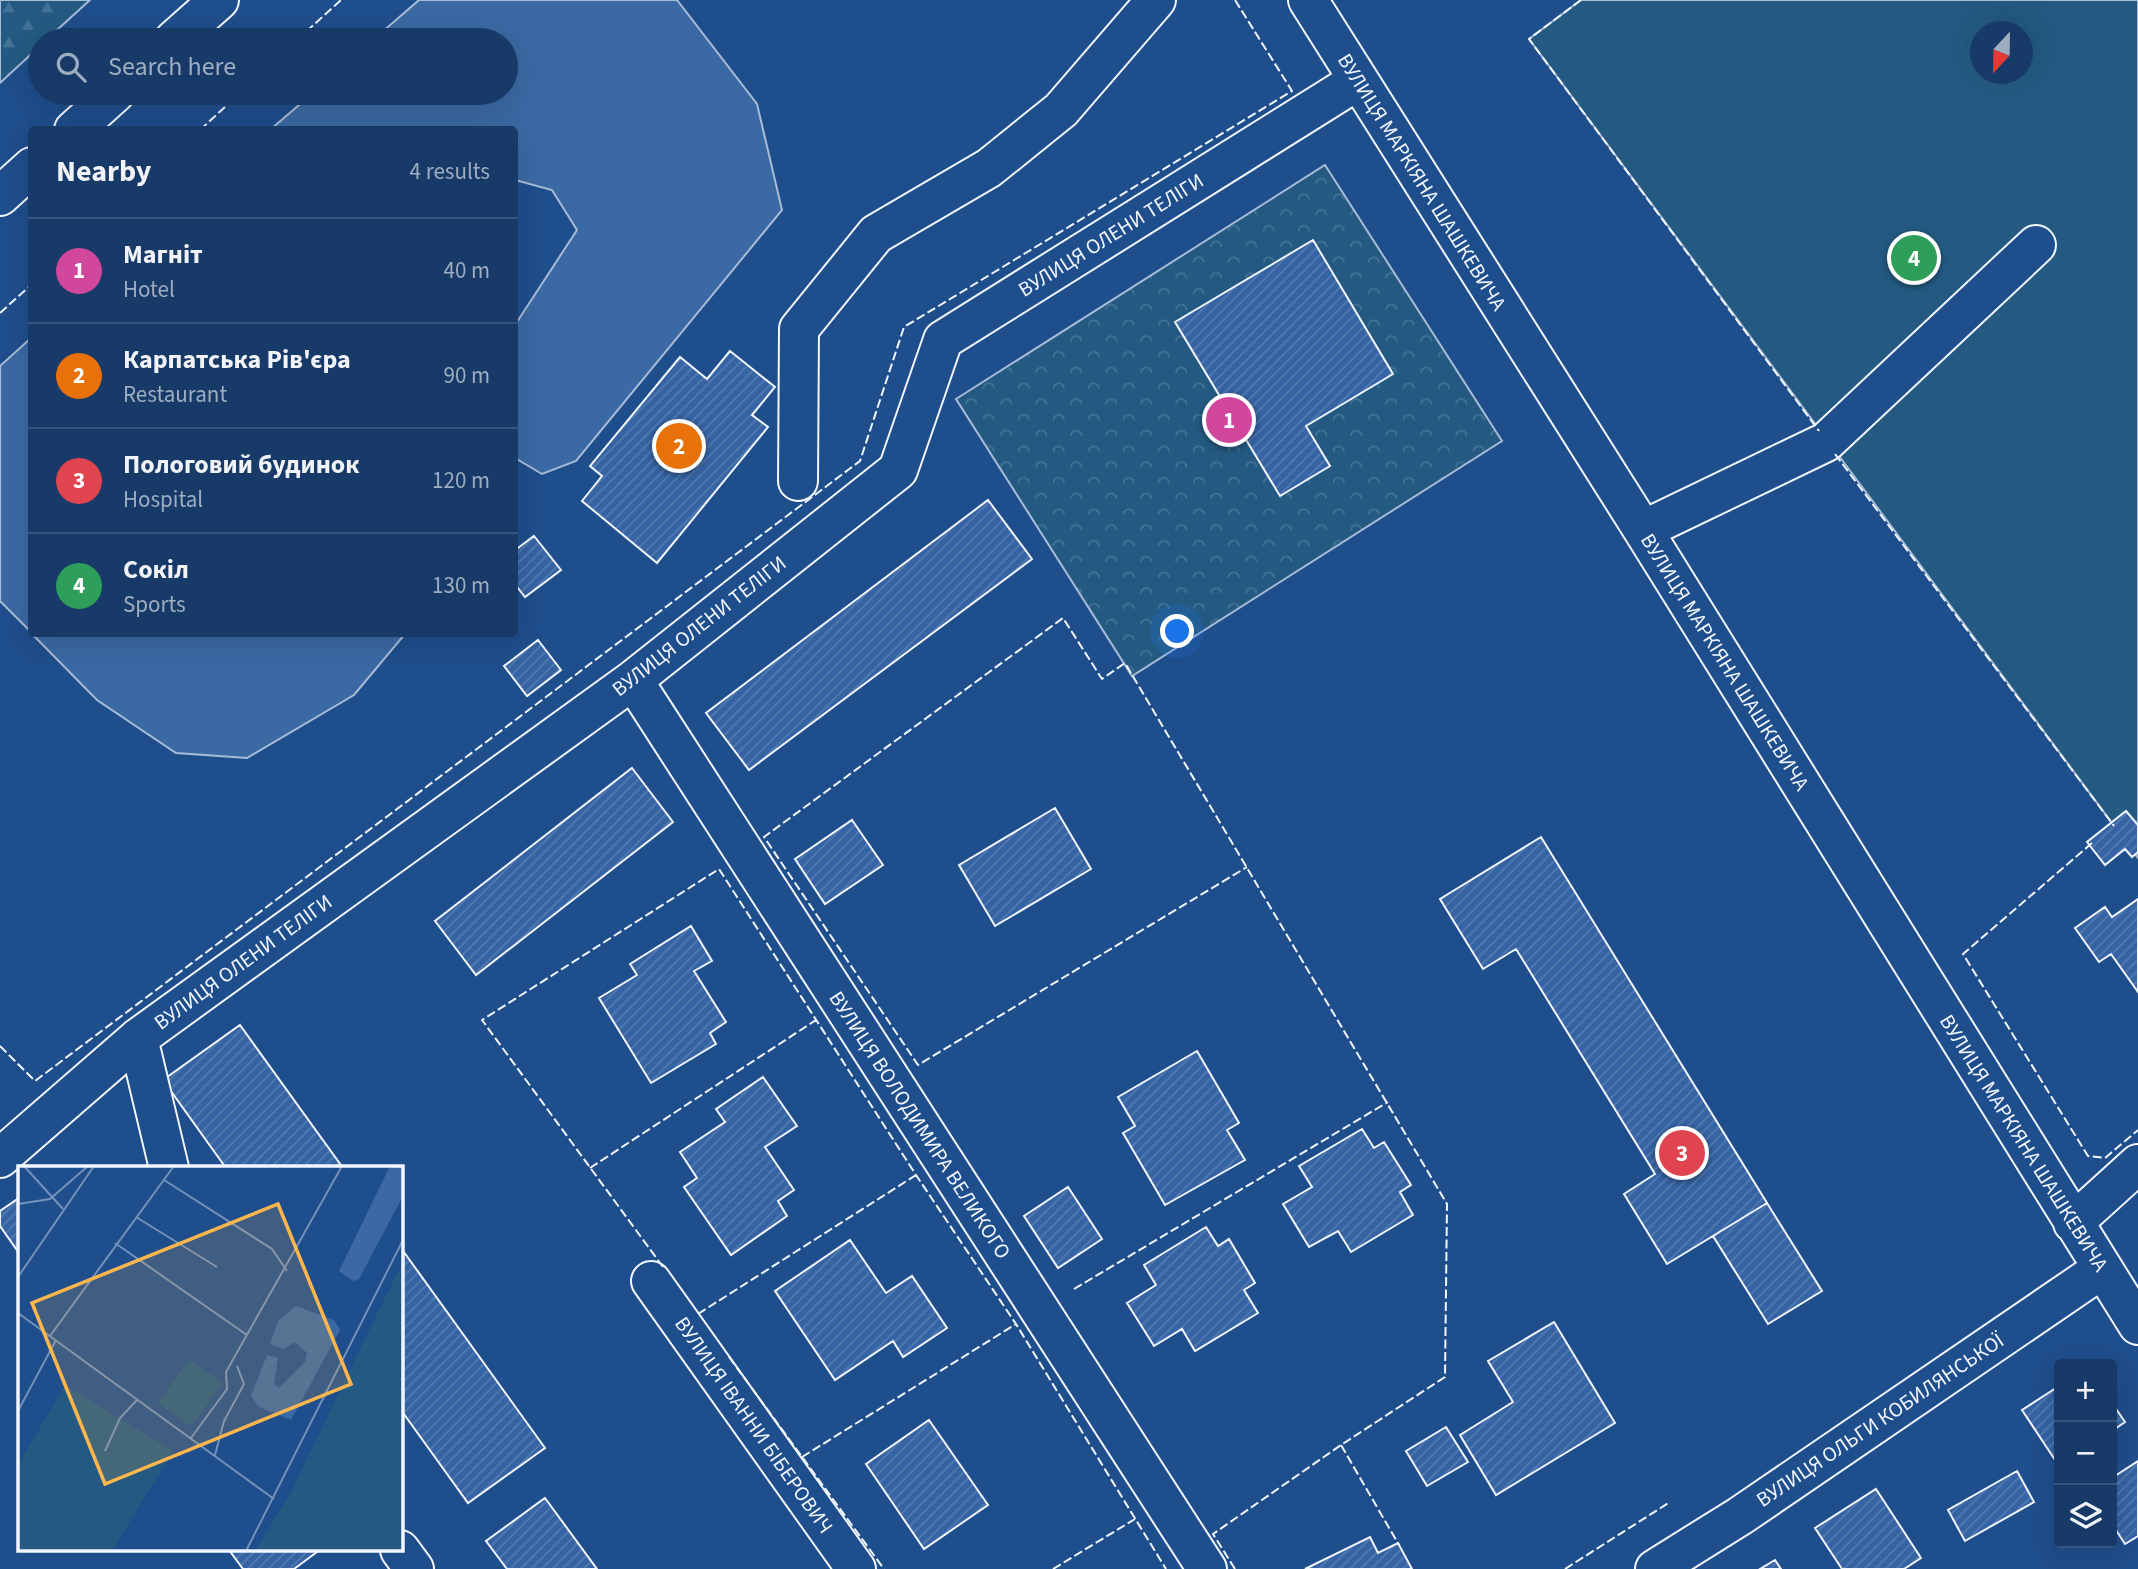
<!DOCTYPE html>
<meta charset="utf-8">
<style>
:root{--surface:#173a69;--page:#20416f;--text:#f1f3f6;--muted:#9eadc0;--line:#36547d;--accent:#e69b98}
body{margin:0;font-family:"Source Sans 3",sans-serif;background:var(--page);color:var(--text)}
.controls{position:absolute;right:21px;bottom:21px;display:grid;overflow:hidden;border-radius:7px;box-shadow:0 7px 28px #0002}
.controls button{width:63px;height:63px;display:grid;place-items:center;padding:0;border:0;border-bottom:2px solid var(--line);background:var(--surface);color:var(--text);font:35px sans-serif}
.compass{position:absolute;left:1970px;top:21px;width:63px;height:63px;border-radius:50%;background:var(--surface);box-shadow:0 7px 28px #0002;rotate:202deg}
.you{position:absolute;left:1178px;top:632px;width:24px;height:24px;margin:-18px;border:5px solid #fff;border-radius:50%;background:#1a73e8;box-shadow:0 0 0 10px #1a73e833}
.badge{display:grid;place-items:center;width:46px;height:46px;border-radius:50%;background:var(--accent);color:#fff;font-size:23px;font-weight:700}
.pin{position:absolute;translate:-50% -50%;border:4px solid #fff;box-shadow:0 2px 7px #0006}
.list{margin:0;padding:0;list-style:none}
h2{display:flex;justify-content:space-between;align-items:center;height:91px;margin:0;padding:0 28px;font-size:30px}
h2 small{font-size:23px;font-weight:400;color:var(--muted)}
.list li{display:grid;grid-template-columns:46px 1fr auto;gap:21px;align-items:center;box-sizing:border-box;height:105px;padding:0 28px;border-top:2px solid var(--line)}
.list b{display:block;font-size:26px;white-space:nowrap}
.list p{margin:0;font-size:23px;white-space:nowrap;color:var(--muted)}
.list em{font-size:23px;font-style:normal;color:var(--muted)}
.icon{flex:none;width:38px;height:38px;fill:none;stroke:currentColor;stroke-width:2;stroke-linecap:round;stroke-linejoin:round}
.map{position:relative;flex:none;width:2138px;height:1569px;overflow:hidden}
.search{position:absolute;background:var(--surface);box-shadow:0 7px 28px #0002;left:28px;top:28px;width:490px;height:77px;display:flex;align-items:center;gap:18px;box-sizing:border-box;padding:0 24px;border-radius:38px;color:var(--muted);font-size:26px}
.panel{position:absolute;background:var(--surface);box-shadow:0 7px 28px #0002;left:28px;top:126px;width:490px;height:511px;border-radius:7px}
.map>svg:first-child{display:block}
.forest{fill:url(#forest-firs);stroke:#a8bbd7;stroke-width:2}
.park{fill:url(#park-crowns);stroke:#a8bbd7;stroke-width:2}
.pitch{fill:#245a82;stroke:#a8bbd7;stroke-width:2;fill-rule:evenodd}
.water{fill:#3b69a3;stroke:#a8bbd7;stroke-width:2}
.building{fill:url(#building-hatch);stroke:#f2f6ff;stroke-width:2}
.lines{fill:none;stroke-linecap:round;stroke-linejoin:round}
.minor-casing{stroke:#f2f6ff;stroke-width:42}
.highway-casing{stroke:#f2f6ff;stroke-width:42}
.minor{stroke:#1f4e8c;stroke-width:38}
.highway{stroke:#1f4e8c;stroke-width:38}
.fence{stroke:#f2f6ff;stroke-width:2;stroke-dasharray:9 3.5;stroke-linecap:butt}
.labels{text-anchor:middle;stroke-width:5;stroke-linejoin:round;paint-order:stroke}
.street-label{font-size:21px;fill:#f2f6ff;stroke:#1f4e8c}
.inset-road{fill:none;stroke:#7391ba;stroke-width:2}
.view{fill:#ffb74d;fill-opacity:0.15;stroke:#ffb74d;stroke-width:3.5}
.inset-edge{fill:none;stroke:#f2f6ff;stroke-width:3.5}
</style>
<div class="map">
<svg width="2138" height="1569" viewBox="0 0 2138 1569">
<defs>
<pattern id="forest-firs" width="22" height="20" patternUnits="userSpaceOnUse" patternTransform="scale(1.75)"><rect width="22" height="20" fill="#245a82"/><path d="M5 1l3.5 6h-7zM16 11l3.5 6h-7z" fill="#447295"/></pattern>
<pattern id="park-crowns" width="20" height="18" patternUnits="userSpaceOnUse" patternTransform="scale(1.75)"><rect width="20" height="18" fill="#245a82"/><path d="M2 6a3 3 0 1 1 6 0M12 15a3 3 0 1 1 6 0" fill="none" stroke="#447295"/></pattern>
<pattern id="building-hatch" width="6" height="6" patternUnits="userSpaceOnUse" patternTransform="scale(1.75)"><rect width="6" height="6" fill="#3563a3"/><path d="M-1 1l2-2M0 6l6-6M5 7l2-2" fill="none" stroke="#537ab1"/></pattern>
</defs>
<rect width="100%" height="100%" fill="#1f4e8c"/>
<path class="forest" d="M0,0H90L46,40H40V46L0,83Z"/>
<path class="park" d="M1325,165L1502,441L1132,676L956,399Z"/>
<path class="pitch" d="M1581,0H2138V858L1529,39ZM1980,32H2022V74H1980Z"/>
<path class="water" d="M419,0H677L757,104L782,210L576,461L542,474L515,458V325L577,230L552,190L515,180L514,130L271,129L313,93H506V40H373Z
M31,338L32,633L0,601V366Z
M32,634H405L354,695L247,758L176,753L97,700Z"/>
<path class="building" d="M1313,240L1393,374L1306,426L1330,466L1280,496L1175,322Z
M730,351L775,387L752,415L768,427L657,563L582,501L602,476L590,466L680,357L707,379Z
M988,500L1032,559L749,770L706,713Z
M534,536L561,570L525,597L514,583V551Z
M538,640L561,670L527,696L504,666Z
M632,768L673,822L476,975L435,921Z
M1055,808L1091,869L995,926L959,865Z
M2126,811L2138,825V852L2132,857L2125,849L2105,865L2087,842Z
M852,820L883,865L825,904L795,859Z
M1541,837L1767,1203L1667,1264L1624,1194L1655,1174L1516,949L1483,969L1440,899Z
M2138,899V992L2111,954L2099,962L2075,928L2105,907L2112,917Z
M691,926L712,961L694,971L726,1022L710,1033L716,1044L651,1083L599,998L637,975L630,964Z
M240,1025L343,1168H226L163,1080Z
M1197,1051L1239,1123L1227,1130L1245,1160L1165,1205L1123,1133L1135,1126L1118,1097Z
M763,1077L797,1126L765,1147L794,1190L778,1201L787,1216L731,1255L684,1187L697,1178L680,1152L725,1122L716,1109Z
M1362,1129L1374,1148L1384,1142L1411,1185L1400,1192L1413,1215L1351,1252L1338,1231L1309,1247L1283,1204L1312,1187L1299,1166Z
M1068,1187L1102,1239L1058,1268L1024,1216Z
M19,1198V1253L0,1226V1211Z
M1767,1203L1822,1291L1768,1324L1713,1236Z
M1206,1227L1218,1246L1229,1239L1255,1283L1244,1290L1258,1313L1195,1351L1182,1329L1154,1346L1127,1303L1156,1285L1144,1265Z
M850,1240L886,1293L912,1276L947,1328L903,1357L893,1341L835,1380L775,1291Z
M401,1248L545,1448L468,1503L401,1410Z
M1554,1322L1615,1423L1496,1495L1460,1435L1513,1402L1488,1361Z
M2059,1386V1466L2022,1410Z
M2112,1403L2125,1422L2112,1431Z
M929,1420L988,1505L924,1549L866,1464Z
M1446,1427L1468,1462L1427,1486L1406,1451Z
M2138,1461V1536L2125,1544L2112,1524V1478Z
M2017,1471L2034,1502L1965,1541L1948,1510Z
M1876,1489L1921,1558L1904,1569H1842L1815,1528Z
M545,1498L597,1569H507L486,1541Z
M1370,1537L1378,1553L1398,1543L1412,1569H1305Z
M229,1550H315L317,1552L294,1569H243Z
M1775,1560L1781,1569H1760Z"/>
<g class="lines">
<defs>
<path id="minor" d="M1308,0L1643,530L2138,1325
M798,481L799,329L876,234L989,168L1061,110L1156,0
M1643,530L1826,442L2036,245
M633,680L1207,1569
M138,1038L169,1168
M0,1158L138,1038L633,680L898,470L943,340L1357,81
M2073,1223L2138,1164
M651,1281L856,1569
M400,1550L414,1569
M1655,1569L1740,1516L2102,1269"/>
<path id="highway" d="M174,40L219,0
M74,130L115,93
M0,196L32,167"/>
</defs>
<use href="#minor" class="minor-casing"/>
<use href="#highway" class="highway-casing"/>
<use href="#minor" class="minor"/>
<use href="#highway" class="highway"/>
<path class="fence" d="M1581,0L1529,39L1819,431
M297,40L341,0
M200,130L240,93
M0,313L32,284
M1835,454L2114,826
M2092,843L1963,954L2088,1156L2105,1158L2138,1130
M0,1046L35,1081L860,461L904,327L1292,91L1235,0
M590,1168L816,1020
M663,1267L482,1020L719,869L916,1175L1016,1324L1166,1569
M1074,1289L1388,1102
M698,1314L916,1175
M729,1357L884,1569
M1341,1445L1399,1545
M802,1457L1016,1324
M1053,1569L1135,1519
M1235,1569L1213,1534L1341,1445L1445,1377L1447,1204L1125,663L1102,679L1063,618L764,837L918,1065L1247,867
M1565,1569L1670,1502"/>
</g>
<g class="labels">
<g class="street-label">
<text transform="translate(1422 182) rotate(58)" y="7">ВУЛИЦЯ МАРКІЯНА ШАШКЕВИЧА</text>
<text transform="translate(1111 235) rotate(-32)" y="7">ВУЛИЦЯ ОЛЕНИ ТЕЛІГИ</text>
<text transform="translate(699 626) rotate(-38)" y="7">ВУЛИЦЯ ОЛЕНИ ТЕЛІГИ</text>
<text transform="translate(1725 662) rotate(58)" y="7">ВУЛИЦЯ МАРКІЯНА ШАШКЕВИЧА</text>
<text transform="translate(243 962) rotate(-36)" y="7">ВУЛИЦЯ ОЛЕНИ ТЕЛІГИ</text>
<text transform="translate(920 1125) rotate(57)" y="7">ВУЛИЦЯ ВОЛОДИМИРА ВЕЛИКОГО</text>
<text transform="translate(2024 1143) rotate(58)" y="7">ВУЛИЦЯ МАРКІЯНА ШАШКЕВИЧА</text>
<text transform="translate(1880 1420) rotate(-34)" y="7">ВУЛИЦЯ ОЛЬГИ КОБИЛЯНСЬКОЇ</text>
<text transform="translate(754 1425) rotate(55)" y="7">ВУЛИЦЯ ІВАННИ БІБЕРОВИЧ</text>
</g>
</g>
<g transform="translate(18 1166)">
<rect width="385" height="385" fill="#1f4e8c"/>
<path d="M385,95V385H237L271,330Z" fill="#245a82"/>
<path d="M171,193L205,217L173,261L140,237Z" fill="#245a82"/>
<path d="M47,219L155,285L94,385H0V299Z" fill="#245a82"/>
<path d="M372,0H385V30L341,113L335,115L321,105ZM278,140L316,154L322,164L273,254L241,241L233,230L249,189L260,192L256,218L261,222L287,196L289,187L277,176L265,183L252,178L260,155Z" fill="#3b69a3"/>
<path class="inset-road" d="M6,0L45,43M146,14L254,83L269,105M0,38L32,33L70,0M118,51L199,101M97,77L229,169M0,111L76,0M0,147L256,333M32,170L156,0M0,245L38,174M173,272L209,223L208,206L324,0M87,285L102,252L119,234M197,289L206,255L226,218L219,200M228,385L385,74"/>
<path class="view" d="M260,38L333,218L87,318L14,137Z"/>
<rect width="385" height="385" class="inset-edge"/>
</g>
</svg>
<div class="controls">
<button>+</button>
<button>−</button>
<button><svg class="icon" aria-label="layers" viewBox="0 0 24 24"><path d="M12 4l9 5-9 5-9-5zM3 14l9 5 9-5"/></svg></button>
</div>
<svg class="compass" viewBox="-18 -18 36 36"><path d="M0-13l5 13h-10z" fill="#e53935"/><path d="M0 13l5-13h-10z" fill="#9eadc0"/></svg>
<div class="you"></div>
<div class="pin badge" style="left:1229px;top:420px;background:#d1479c">1</div>
<div class="pin badge" style="left:679px;top:446px;background:#e8710a">2</div>
<div class="pin badge" style="left:1682px;top:1153px;background:#e0444e">3</div>
<div class="pin badge" style="left:1914px;top:258px;background:#2e9e5b">4</div>
<div class="search"><svg class="icon" aria-label="search" viewBox="0 0 24 24"><circle cx="10" cy="10" r="6"/><path d="M15 15l6 6"/></svg>Search here</div>
<section class="panel">
<h2>Nearby<small>4 results</small></h2>
<ul class="list">
<li><span class="badge" style="background:#d1479c">1</span><div><b>Магніт</b><p>Hotel</p></div><em>40 m</em></li>
<li><span class="badge" style="background:#e8710a">2</span><div><b>Карпатська Рів'єра</b><p>Restaurant</p></div><em>90 m</em></li>
<li><span class="badge" style="background:#e0444e">3</span><div><b>Пологовий будинок</b><p>Hospital</p></div><em>120 m</em></li>
<li><span class="badge" style="background:#2e9e5b">4</span><div><b>Сокіл</b><p>Sports</p></div><em>130 m</em></li>
</ul>
</section>
</div>
